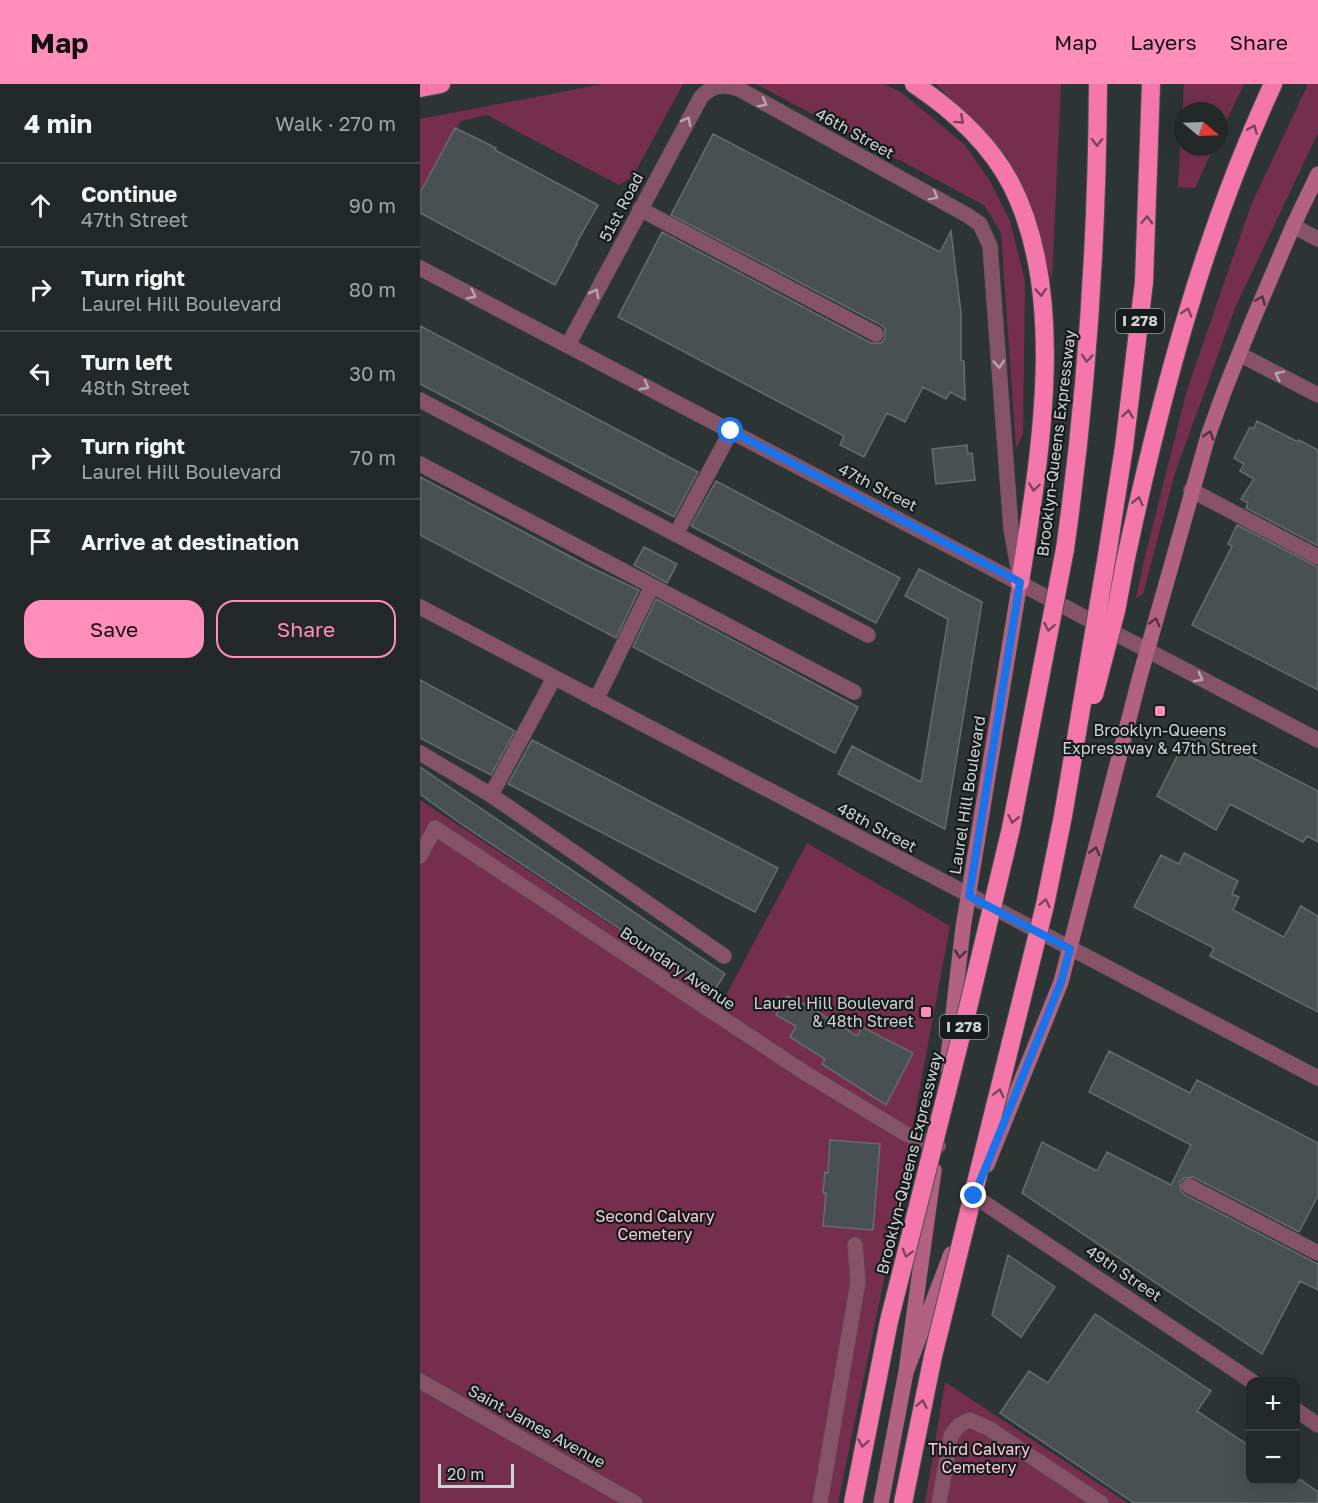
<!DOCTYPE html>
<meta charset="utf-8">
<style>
:root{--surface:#222727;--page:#2e3333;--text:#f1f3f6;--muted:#a2a5a7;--line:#3f4444;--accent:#ff8eba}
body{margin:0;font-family:"Golos Text",sans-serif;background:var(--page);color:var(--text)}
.controls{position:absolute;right:18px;bottom:18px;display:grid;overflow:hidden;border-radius:12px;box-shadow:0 6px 24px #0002}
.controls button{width:54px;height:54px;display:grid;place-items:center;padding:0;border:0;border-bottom:2px solid var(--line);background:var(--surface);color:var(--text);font:30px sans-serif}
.compass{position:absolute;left:754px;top:18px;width:54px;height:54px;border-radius:50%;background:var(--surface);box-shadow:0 6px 24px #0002;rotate:109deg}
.scale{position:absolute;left:18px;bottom:15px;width:76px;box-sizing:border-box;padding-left:6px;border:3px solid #ced3d3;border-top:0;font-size:16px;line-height:21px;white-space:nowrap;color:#ced3d3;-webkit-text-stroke:4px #181b1b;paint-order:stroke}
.stop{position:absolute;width:18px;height:18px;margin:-14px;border:4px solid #1a73e8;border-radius:50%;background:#fff}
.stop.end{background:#1a73e8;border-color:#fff;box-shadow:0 2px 6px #0008}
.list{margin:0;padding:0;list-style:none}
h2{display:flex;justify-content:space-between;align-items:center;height:78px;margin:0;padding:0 24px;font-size:26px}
h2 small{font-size:20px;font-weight:400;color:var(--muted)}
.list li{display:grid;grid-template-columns:39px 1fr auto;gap:18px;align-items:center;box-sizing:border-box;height:84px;padding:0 24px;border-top:2px solid var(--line)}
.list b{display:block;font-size:22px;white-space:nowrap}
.list p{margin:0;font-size:20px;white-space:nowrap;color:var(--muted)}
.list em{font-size:20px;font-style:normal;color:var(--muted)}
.actions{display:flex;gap:12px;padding:18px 24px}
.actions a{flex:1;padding:14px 0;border:2px solid var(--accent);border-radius:18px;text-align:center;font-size:21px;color:var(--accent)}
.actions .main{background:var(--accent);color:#111}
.icon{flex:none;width:33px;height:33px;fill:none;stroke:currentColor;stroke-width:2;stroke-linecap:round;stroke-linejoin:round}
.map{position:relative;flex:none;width:898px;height:1419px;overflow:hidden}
header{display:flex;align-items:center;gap:36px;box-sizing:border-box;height:84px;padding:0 30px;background:var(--accent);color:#111}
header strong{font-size:28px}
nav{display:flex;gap:33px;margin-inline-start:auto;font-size:21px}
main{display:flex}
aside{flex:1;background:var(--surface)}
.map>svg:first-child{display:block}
.green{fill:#752f4d}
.building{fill:#485051;stroke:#656d6e;stroke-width:1.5}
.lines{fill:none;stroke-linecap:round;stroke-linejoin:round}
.service-casing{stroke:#4a5151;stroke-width:16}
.minor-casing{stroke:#4a5151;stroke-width:16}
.tertiary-casing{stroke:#4a5151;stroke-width:16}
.secondary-casing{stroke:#4a5151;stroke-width:16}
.motorway-casing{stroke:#4a5151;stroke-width:20}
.service{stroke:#865265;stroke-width:15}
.minor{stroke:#865265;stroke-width:15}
.tertiary{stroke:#865265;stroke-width:15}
.secondary{stroke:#b36181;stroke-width:15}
.motorway{stroke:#f577aa;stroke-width:18}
.motorway-bridge-casing{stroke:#4a5151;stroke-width:20;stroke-linecap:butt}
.motorway-bridge{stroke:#f577aa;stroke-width:18}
.oneway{stroke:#b5a6ac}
.oneway2{stroke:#7b445b}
.oneway3{stroke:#4e343f}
.route{stroke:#1a73e8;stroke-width:8}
.poi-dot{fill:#ff8eba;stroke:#181b1b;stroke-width:2}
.labels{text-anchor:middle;stroke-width:4.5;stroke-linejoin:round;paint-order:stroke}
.shield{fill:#181b1b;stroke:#979c9c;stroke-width:1.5}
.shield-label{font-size:15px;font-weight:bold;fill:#ced3d3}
.street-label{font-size:16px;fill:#ced3d3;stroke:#181b1b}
.poi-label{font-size:16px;fill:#ced3d3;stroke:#181b1b}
.park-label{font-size:16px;fill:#facddc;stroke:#181b1b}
</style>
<header>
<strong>Map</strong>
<nav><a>Map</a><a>Layers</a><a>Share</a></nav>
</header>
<main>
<aside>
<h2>4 min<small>Walk · 270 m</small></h2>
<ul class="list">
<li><svg class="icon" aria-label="ahead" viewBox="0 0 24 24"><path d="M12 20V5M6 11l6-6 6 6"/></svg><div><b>Continue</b><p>47th Street</p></div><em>90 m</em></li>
<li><svg class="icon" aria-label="right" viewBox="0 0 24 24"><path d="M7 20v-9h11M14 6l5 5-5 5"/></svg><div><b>Turn right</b><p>Laurel Hill Boulevard</p></div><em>80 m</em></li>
<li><svg class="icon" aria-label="left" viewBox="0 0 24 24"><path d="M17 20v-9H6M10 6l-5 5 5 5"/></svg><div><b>Turn left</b><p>48th Street</p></div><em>30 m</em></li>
<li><svg class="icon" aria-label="right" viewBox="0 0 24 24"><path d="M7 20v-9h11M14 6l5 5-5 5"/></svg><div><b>Turn right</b><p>Laurel Hill Boulevard</p></div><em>70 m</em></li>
<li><svg class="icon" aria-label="arrive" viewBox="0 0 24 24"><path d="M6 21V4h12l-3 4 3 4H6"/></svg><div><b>Arrive at destination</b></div></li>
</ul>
<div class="actions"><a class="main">Save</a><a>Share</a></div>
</aside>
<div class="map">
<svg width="898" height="1419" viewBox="0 0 898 1419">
<rect width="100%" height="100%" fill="#2d3434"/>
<path class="green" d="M183,0H263L213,92L199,101L67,31L41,37L0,108V35Z
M336,0H464L481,8L544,60L570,97L590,137L605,197L603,350L596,364L581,149L564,121Z
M516,0H641L632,195L586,71Z
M764,0H824L799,52V27H763V63H794L775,104L758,103Z
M888,0H898V49L815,224L755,389L723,510L716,514L724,477L767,306L831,121Z
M0,716L304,915L387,759L530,842L465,1191L418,1419H0Z
M525,1298L708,1419H505Z"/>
<path class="building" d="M35,44L56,54L76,64L75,66L178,121L156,160H157L135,201L0,129V109Z
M293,50L520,168L531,147L541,229V276L544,277L545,316L530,308L526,315L503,303L485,338L467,329L444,373L420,361L424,352L198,233L242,148L451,259H461L465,254V245L461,241L251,131Z
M0,242L278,388L254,433L0,300Z
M837,337L878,358L879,356L898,366V462L826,424L828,419L821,415L834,395L820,387L824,380L814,374L830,343L833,345Z
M547,361L548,370L552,369L555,396L516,400L512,365Z
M0,393L172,484L219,506L196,554L0,451Z
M296,397L480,494L456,539L271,442Z
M817,441L898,483V606L772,541L812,462L808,460Z
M224,463L257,480L247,499L214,481Z
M499,485L562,518L525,745L418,690L432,662L501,698L528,535L485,512Z
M236,515L438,623L415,669L213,563Z
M0,596L95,647L71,691L0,654Z
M772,643L898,707V758L887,752L883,758L810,720L796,746L737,712Z
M112,656L358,784L335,828L88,700Z
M0,683L305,890L294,907L44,742L0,710Z
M764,769L818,797L812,810L819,813L813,826L864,853L881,822L898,832V928L790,872L794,864L714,823L741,771L759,780Z
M367,912L388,922L437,952L442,943L493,969L466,1021L402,980L405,975L370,953L376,942L356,931Z
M689,967L770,1009L777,996L898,1059V1112L879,1148L773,1093L764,1094L760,1098L761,1107L765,1111L898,1180V1206L880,1197L842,1270L602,1109L622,1058L677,1087L687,1068L751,1101L771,1061L669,1008Z
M410,1056L460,1060L453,1146L403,1142L406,1109H403L405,1088L408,1089Z
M588,1171L635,1203L601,1253L572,1231Z
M675,1230L791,1307L777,1327L831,1363V1396H881L898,1408V1419H714L580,1329L609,1287L628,1299Z"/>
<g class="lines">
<defs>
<path id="service" d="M220,125L456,250
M873,142L898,155
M0,316L448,551
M0,380L434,608
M771,406L898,473
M256,450L311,347
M134,594L71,711L304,872
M176,616L232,502
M0,669L71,711
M0,772L15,744L385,989L486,1050L518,1062
M769,1102L898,1169
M0,1297L215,1419
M400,1419L438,1198L435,1161
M519,1419L531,1352L539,1341L550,1336L568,1344L681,1419"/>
<path id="minor" d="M0,184L898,656
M148,261L281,13C293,0 303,0 319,5L547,131L560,140L570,162L591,445L599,489
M819,270L898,311
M554,1112L833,1298
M876,1326L898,1341"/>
<path id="tertiary" d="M0,523L898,994"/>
<path id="secondary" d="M527,982L543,844L600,498
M567,1081L641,898L720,592L788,352L805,305L832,238L873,142L898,90
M486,1288L531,1170
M461,1419L486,1288L514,1086"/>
<path id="motorway" d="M494,0C533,26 569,58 591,100C649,213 619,378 600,498
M0,4L21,0
M645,465C667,310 677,156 678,0
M687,471L704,363L724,198L731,0
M706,474C741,311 783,151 853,0"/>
</defs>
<use href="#service" class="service-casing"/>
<use href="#minor" class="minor-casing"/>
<use href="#tertiary" class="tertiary-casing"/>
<use href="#secondary" class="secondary-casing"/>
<use href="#motorway" class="motorway-casing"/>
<use href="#service" class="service"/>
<use href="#minor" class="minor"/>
<use href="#tertiary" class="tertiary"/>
<use href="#secondary" class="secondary"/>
<use href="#motorway" class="motorway"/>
<defs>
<path id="motorway-bridge" d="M674,611L696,527L706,474
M433,1419L469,1237L548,924L591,744L645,465
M483,1419L513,1272L625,821L643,732L687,471"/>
</defs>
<use href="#motorway-bridge" class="motorway-bridge-casing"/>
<use href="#motorway-bridge" class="motorway-bridge"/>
</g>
<defs><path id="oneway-chevron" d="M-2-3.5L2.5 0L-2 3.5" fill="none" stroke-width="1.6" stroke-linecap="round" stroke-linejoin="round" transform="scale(1.5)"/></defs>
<g class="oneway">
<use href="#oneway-chevron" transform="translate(343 19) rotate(29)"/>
<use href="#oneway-chevron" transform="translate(267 37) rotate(-62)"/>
<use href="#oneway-chevron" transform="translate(514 112) rotate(29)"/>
<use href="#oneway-chevron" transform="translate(175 209) rotate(-62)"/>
<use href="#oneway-chevron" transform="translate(52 211) rotate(27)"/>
<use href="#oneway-chevron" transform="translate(579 280) rotate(86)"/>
<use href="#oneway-chevron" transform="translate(859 291) rotate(-153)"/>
<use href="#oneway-chevron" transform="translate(225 302) rotate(28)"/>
<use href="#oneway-chevron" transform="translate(779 594) rotate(28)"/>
</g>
<g class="oneway2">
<use href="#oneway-chevron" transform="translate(540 36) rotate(42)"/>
<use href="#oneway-chevron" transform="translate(833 45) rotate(-67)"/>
<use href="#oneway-chevron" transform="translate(677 58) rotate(90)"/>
<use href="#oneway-chevron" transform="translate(727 136) rotate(-88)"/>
<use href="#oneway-chevron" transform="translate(621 208) rotate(86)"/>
<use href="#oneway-chevron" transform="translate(767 228) rotate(-73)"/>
<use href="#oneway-chevron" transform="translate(667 274) rotate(94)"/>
<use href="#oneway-chevron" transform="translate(708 330) rotate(-82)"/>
<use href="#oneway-chevron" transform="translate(614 403) rotate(98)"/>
<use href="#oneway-chevron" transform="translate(718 417) rotate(-77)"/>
<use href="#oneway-chevron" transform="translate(629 543) rotate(101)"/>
<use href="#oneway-chevron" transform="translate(593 735) rotate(102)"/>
<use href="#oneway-chevron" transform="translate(625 819) rotate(-78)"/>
<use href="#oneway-chevron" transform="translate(579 1009) rotate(-76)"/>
<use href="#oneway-chevron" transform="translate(487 1169) rotate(105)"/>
<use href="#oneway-chevron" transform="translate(502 1320) rotate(-78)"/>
<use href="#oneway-chevron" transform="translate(443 1359) rotate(100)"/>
</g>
<g class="oneway3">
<use href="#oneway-chevron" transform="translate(841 216) rotate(-67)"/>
<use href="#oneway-chevron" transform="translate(789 351) rotate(-72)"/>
<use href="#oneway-chevron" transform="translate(735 538) rotate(-75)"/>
<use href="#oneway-chevron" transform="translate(675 767) rotate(-76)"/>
<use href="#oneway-chevron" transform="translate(540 870) rotate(97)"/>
</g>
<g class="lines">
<path class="route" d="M311,347L600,498L549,812L650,865L641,898L554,1112"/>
</g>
<g class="poi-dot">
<rect x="734" y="621" width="12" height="12" rx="3"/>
<rect x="500" y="922" width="12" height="12" rx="3"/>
</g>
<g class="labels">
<g class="shield">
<rect x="696" y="225" width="48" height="24" rx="4.5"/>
<rect x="520" y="931" width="48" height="24" rx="4.5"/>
</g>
<g class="shield-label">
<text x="720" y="242">I 278</text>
<text x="544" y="948">I 278</text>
</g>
<g class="street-label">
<text transform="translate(435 49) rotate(29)" y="6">46th Street</text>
<text transform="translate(201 123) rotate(-62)" y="6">51st Road</text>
<text transform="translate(636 359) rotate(-83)" y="6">Brooklyn-Queens Expressway</text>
<text transform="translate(458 403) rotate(27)" y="6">47th Street</text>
<text transform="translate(547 711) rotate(-81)" y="6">Laurel Hill Boulevard</text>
<text transform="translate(457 743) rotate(28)" y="6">48th Street</text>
<text transform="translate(258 884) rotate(34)" y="6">Boundary Avenue</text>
<text transform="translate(489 1079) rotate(-76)" y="6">Brooklyn-Queens Expressway</text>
<text transform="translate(704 1189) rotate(34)" y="6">49th Street</text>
<text transform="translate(117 1342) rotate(29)" y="6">Saint James Avenue</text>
</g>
<g class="poi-label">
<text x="740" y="652">Brooklyn-Queens<tspan x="740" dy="18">Expressway &amp; 47th Street</tspan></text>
<text x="494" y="925" text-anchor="end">Laurel Hill Boulevard<tspan x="494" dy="18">&amp; 48th Street</tspan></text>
</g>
<g class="park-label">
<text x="235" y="1138">Second Calvary<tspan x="235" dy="18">Cemetery</tspan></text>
<text x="559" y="1371">Third Calvary<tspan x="559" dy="18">Cemetery</tspan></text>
</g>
</g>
</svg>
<div class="controls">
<button>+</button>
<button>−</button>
</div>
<svg class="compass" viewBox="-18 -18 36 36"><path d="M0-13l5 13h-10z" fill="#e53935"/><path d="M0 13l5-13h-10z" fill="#a2a5a7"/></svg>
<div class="scale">20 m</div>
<div class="stop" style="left:311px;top:347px"></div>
<div class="stop end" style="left:554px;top:1112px"></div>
</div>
</main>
